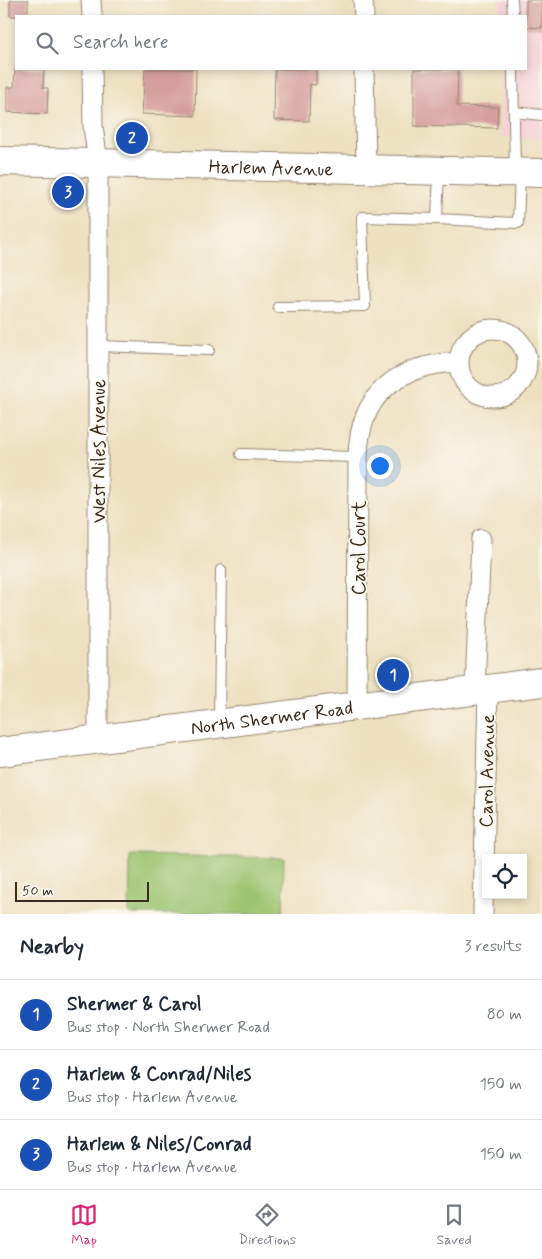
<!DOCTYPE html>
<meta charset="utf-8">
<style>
:root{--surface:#fff;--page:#f6f6f7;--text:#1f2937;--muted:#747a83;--line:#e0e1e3;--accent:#db2777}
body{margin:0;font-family:Mynerve,sans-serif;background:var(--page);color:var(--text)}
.controls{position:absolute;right:15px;bottom:15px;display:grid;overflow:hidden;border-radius:0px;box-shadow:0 2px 8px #0003}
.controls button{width:45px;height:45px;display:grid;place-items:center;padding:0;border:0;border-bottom:1px solid var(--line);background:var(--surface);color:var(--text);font:25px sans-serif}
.scale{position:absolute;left:15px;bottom:12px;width:134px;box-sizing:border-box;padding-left:5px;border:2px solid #3b2a1e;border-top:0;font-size:14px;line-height:18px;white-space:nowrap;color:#3b2a1e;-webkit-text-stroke:4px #fbf7ec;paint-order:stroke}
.you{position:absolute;left:379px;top:465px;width:18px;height:18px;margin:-12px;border:4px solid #fff;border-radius:50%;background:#1a73e8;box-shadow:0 0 0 8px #1a73e833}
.badge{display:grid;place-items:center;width:32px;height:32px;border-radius:50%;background:var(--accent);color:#fff;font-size:16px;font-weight:700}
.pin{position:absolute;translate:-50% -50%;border:2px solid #fff;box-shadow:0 1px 5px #0006}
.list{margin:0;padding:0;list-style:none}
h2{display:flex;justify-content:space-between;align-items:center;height:65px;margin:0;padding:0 20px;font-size:21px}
h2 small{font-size:16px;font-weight:400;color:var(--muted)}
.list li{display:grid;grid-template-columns:32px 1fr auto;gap:15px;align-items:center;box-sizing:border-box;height:70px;padding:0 20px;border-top:1px solid var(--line)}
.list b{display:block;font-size:19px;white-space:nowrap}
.list p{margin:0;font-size:16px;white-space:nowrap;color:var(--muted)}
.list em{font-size:16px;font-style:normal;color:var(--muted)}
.icon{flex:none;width:28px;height:28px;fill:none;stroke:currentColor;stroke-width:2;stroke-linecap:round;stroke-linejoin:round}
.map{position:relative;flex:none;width:542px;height:914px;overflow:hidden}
.search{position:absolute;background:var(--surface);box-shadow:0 2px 8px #0003;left:15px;right:15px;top:15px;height:55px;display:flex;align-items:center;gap:12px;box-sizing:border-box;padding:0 18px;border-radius:0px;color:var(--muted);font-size:19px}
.sheet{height:275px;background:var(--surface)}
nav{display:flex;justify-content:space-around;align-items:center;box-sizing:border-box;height:70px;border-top:1px solid var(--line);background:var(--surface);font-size:14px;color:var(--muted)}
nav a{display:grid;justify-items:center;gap:2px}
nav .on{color:var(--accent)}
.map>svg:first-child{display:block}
.built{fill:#f6cfd7}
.green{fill:#9bc470;stroke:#6b7747}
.building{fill:#d69f9d}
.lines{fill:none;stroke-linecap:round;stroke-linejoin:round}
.service-casing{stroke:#948670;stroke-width:12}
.minor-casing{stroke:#948670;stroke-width:21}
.secondary-casing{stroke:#948670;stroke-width:30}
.service{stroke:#fff;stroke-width:10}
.minor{stroke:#fff;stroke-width:19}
.secondary{stroke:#fff;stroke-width:28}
.labels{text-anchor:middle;stroke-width:4;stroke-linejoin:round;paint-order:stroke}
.street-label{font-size:19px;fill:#3b2a1e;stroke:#fbf7ec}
</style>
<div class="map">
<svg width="542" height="914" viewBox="0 0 542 914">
<rect width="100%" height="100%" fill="#fbf7ec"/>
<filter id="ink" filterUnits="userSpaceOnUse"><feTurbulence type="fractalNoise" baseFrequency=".02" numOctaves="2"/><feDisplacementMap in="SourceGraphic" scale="10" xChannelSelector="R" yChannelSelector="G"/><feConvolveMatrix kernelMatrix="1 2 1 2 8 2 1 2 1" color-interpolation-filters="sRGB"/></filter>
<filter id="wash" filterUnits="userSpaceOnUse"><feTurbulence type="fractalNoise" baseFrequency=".0096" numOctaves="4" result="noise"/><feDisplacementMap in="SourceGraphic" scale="20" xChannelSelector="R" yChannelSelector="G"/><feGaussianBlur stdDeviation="1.12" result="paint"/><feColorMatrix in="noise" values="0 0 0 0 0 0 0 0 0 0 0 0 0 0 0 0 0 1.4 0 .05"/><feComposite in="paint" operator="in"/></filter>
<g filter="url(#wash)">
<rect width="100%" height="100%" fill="#ede1c1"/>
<path class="built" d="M500,0H542V139L501,137V69H526V16H500Z"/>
<path class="green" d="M130,855L284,858L283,914H129Z"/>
<g id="blocks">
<path class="building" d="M10,0H28V16H10Z
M526,0H542V28L526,27Z
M15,69H44L43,88H48L47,114L7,112V87H14Z
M145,69H196L195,116L142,114Z
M275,69H316V85L310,84L309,121L274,120Z
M414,69H458L457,106L498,107L497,128L414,126Z"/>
</g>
</g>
<g filter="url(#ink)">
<use href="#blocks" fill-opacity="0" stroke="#948670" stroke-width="1"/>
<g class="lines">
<defs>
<path id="service" d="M512,0L513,16
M513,69L515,170
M514,112L542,115
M439,171L437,219L518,223L520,174
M278,307L365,306L362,217L437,219
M98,346L209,350
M241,454L358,457
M219,722L221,570"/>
<path id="minor" d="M91,0L92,16
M363,0L364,16
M92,69L93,126L98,163V739
M364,69L366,168
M459 363a34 34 0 1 1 68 0a34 34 0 1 1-68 0Z
M475,690L481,539
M357,706L358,457C359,393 398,365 458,362
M483,914L488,689"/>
<g id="secondary">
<path id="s1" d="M0,161L542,173"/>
<path id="s2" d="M0,752L542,682"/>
</g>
</defs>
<use href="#service" class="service-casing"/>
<use href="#minor" class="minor-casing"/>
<use href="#secondary" class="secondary-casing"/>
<use href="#service" class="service"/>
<use href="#minor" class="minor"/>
<use href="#secondary" class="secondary"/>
</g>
</g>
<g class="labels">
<g class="street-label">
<text dy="7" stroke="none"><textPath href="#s1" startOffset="271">Harlem Avenue</textPath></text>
<text transform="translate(98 451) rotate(-90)" y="7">West Niles Avenue</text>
<text transform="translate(358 548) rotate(-90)" y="7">Carol Court</text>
<text dy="7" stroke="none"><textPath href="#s2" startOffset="274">North Shermer Road</textPath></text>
<text transform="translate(486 771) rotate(-89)" y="7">Carol Avenue</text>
</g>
</g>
</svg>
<div class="controls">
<button><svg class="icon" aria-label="locate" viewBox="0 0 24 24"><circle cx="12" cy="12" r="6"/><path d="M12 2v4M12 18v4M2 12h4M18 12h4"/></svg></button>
</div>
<div class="scale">50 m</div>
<div class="you"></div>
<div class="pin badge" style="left:393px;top:675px;background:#1a4fb4">1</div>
<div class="pin badge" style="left:132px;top:138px;background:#1a4fb4">2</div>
<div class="pin badge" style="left:68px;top:192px;background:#1a4fb4">3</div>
<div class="search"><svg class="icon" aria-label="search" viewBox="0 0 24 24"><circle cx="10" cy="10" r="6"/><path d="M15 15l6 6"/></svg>Search here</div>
</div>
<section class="sheet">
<h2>Nearby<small>3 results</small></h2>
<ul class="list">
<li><span class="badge" style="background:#1a4fb4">1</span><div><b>Shermer &amp; Carol</b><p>Bus stop · North Shermer Road</p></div><em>80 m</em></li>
<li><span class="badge" style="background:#1a4fb4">2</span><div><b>Harlem &amp; Conrad/Niles</b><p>Bus stop · Harlem Avenue</p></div><em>150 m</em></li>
<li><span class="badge" style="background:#1a4fb4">3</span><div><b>Harlem &amp; Niles/Conrad</b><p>Bus stop · Harlem Avenue</p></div><em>150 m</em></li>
</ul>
</section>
<nav>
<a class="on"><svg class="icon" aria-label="map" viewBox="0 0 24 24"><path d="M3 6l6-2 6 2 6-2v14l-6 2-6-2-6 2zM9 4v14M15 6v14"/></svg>Map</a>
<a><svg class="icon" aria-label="directions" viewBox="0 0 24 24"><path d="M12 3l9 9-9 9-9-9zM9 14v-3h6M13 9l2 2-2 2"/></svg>Directions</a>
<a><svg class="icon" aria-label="saved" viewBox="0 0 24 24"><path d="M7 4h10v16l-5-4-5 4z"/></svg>Saved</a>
</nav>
